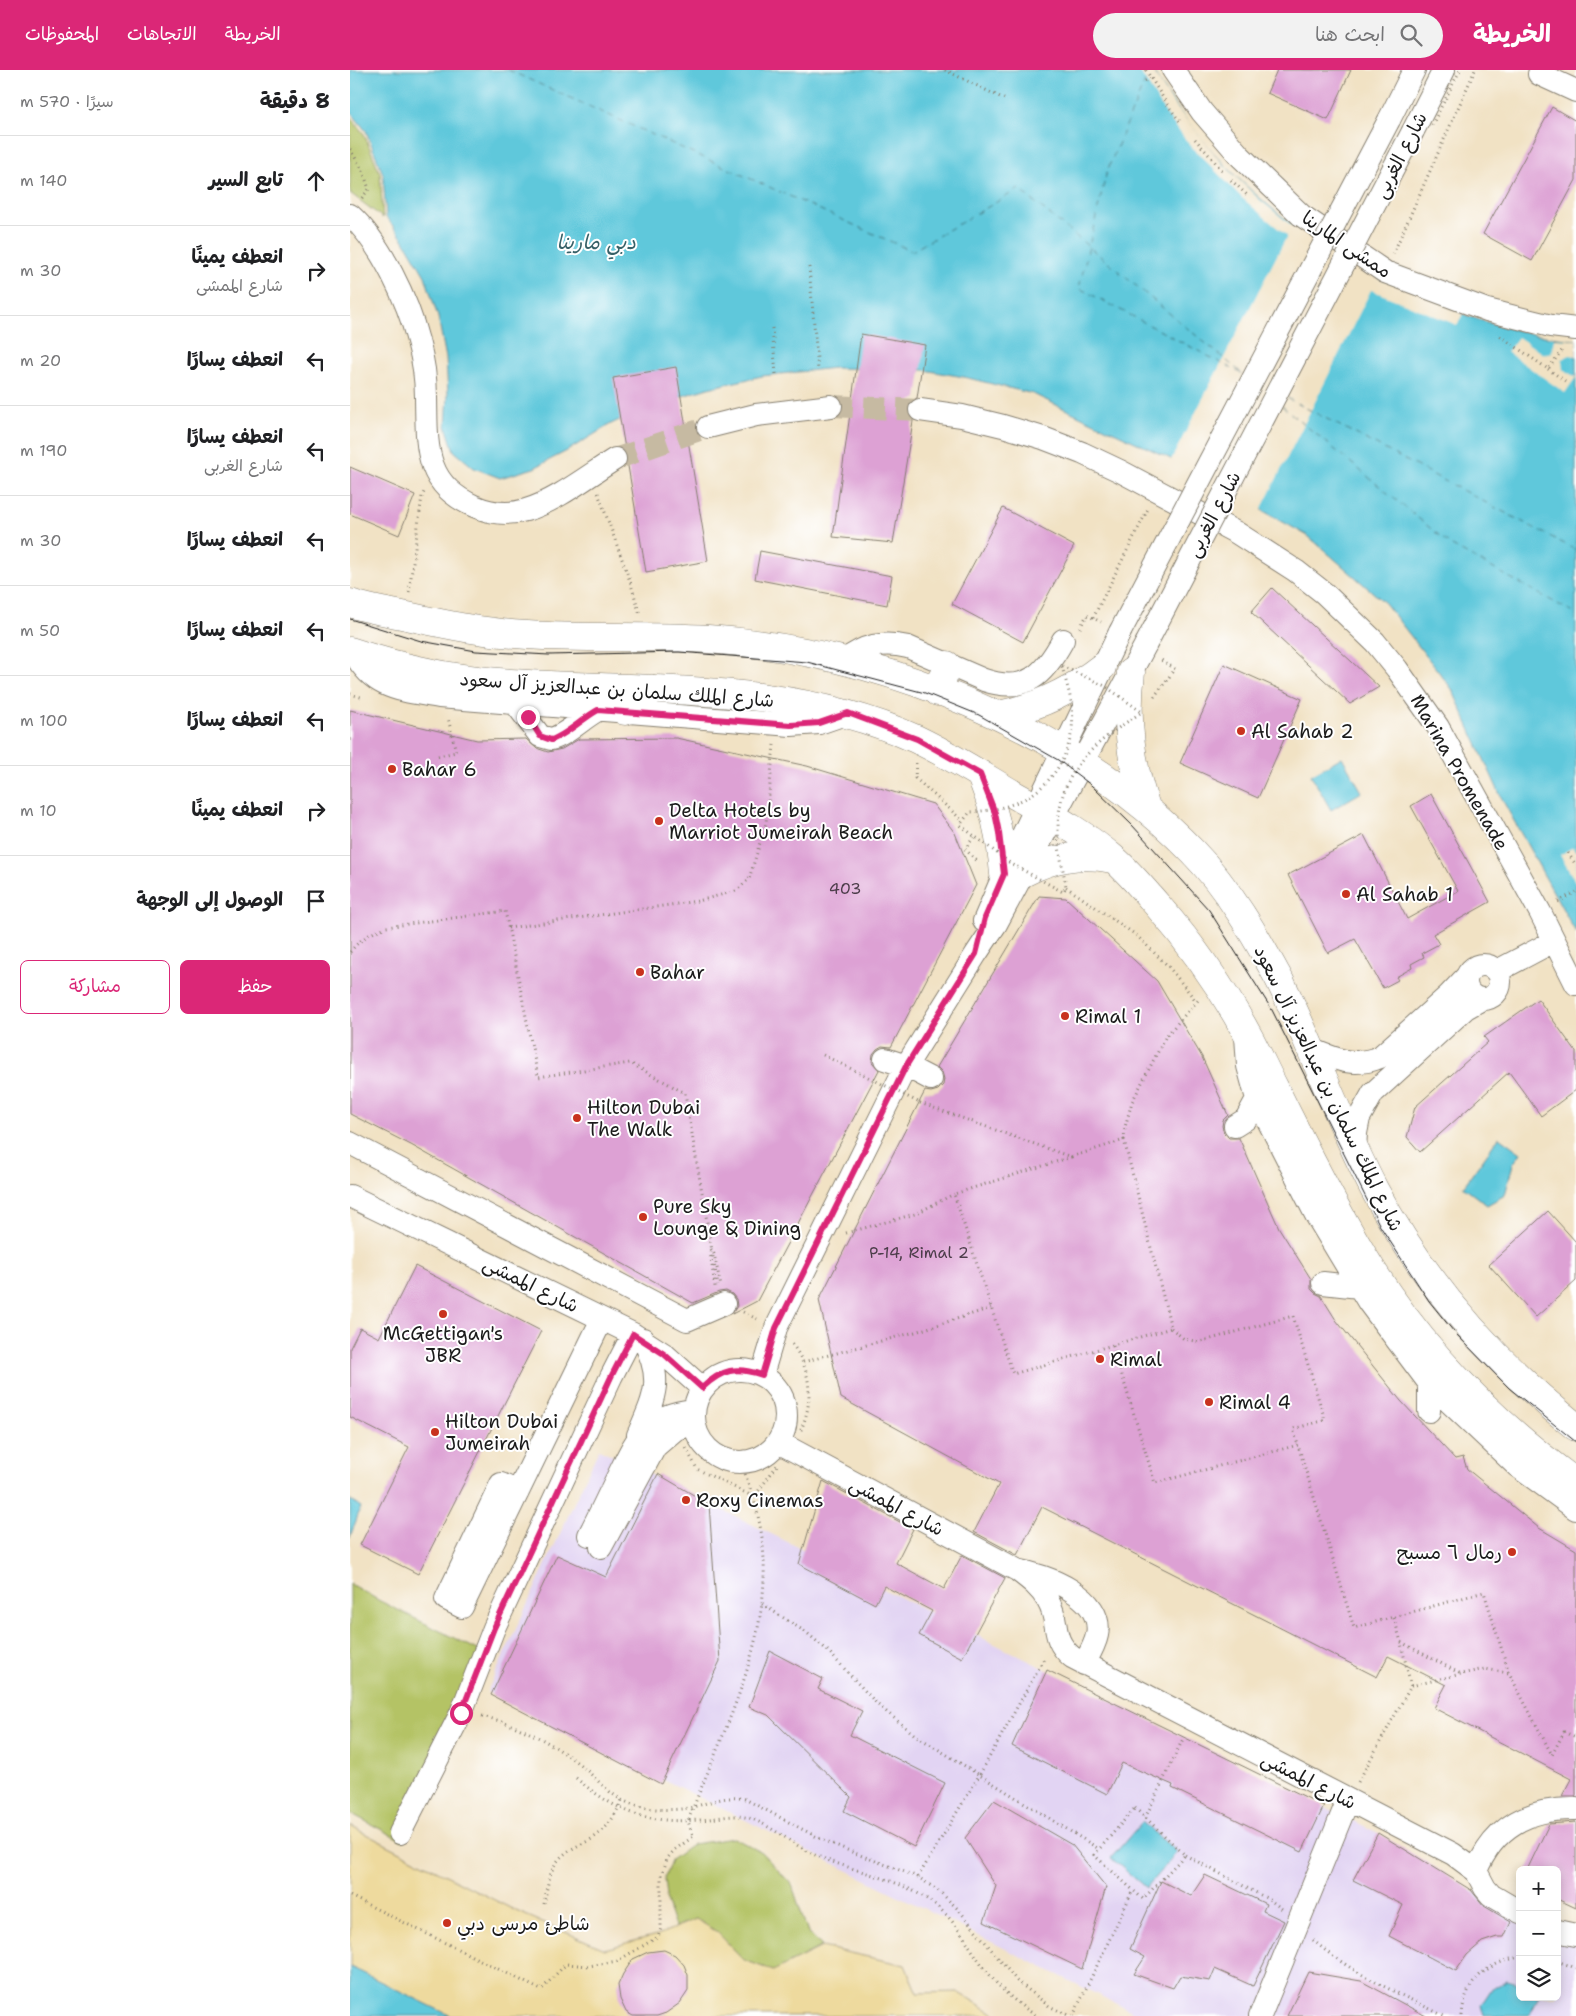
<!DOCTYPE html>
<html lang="ar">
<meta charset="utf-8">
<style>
:root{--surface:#fff;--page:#f2f2f2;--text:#202124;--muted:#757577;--line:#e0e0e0;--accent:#db2777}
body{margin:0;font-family:"Shantell Sans","Playpen Sans Arabic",sans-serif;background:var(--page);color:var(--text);direction:rtl}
.controls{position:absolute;right:15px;bottom:15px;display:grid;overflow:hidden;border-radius:8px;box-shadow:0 2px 12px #0003}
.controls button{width:45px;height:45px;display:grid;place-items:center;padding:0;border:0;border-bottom:1px solid var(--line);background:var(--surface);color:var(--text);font:25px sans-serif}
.stop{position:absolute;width:15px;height:15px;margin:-11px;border:4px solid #db2777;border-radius:50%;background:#fff}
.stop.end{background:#db2777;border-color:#fff;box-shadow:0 1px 5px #0008}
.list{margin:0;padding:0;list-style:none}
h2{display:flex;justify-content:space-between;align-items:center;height:65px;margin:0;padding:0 20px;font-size:21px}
h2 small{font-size:16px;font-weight:400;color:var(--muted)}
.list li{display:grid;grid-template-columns:32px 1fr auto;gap:15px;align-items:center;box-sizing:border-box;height:90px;padding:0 20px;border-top:1px solid var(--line)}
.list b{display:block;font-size:19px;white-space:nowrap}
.list p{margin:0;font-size:16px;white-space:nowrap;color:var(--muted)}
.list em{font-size:16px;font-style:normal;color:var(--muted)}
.actions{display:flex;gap:10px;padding:15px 20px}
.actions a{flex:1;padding:11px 0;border:1px solid var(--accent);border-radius:8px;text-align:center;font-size:18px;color:var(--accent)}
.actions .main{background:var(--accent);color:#fff}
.icon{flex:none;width:28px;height:28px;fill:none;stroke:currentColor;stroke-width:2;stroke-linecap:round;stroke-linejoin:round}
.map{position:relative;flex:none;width:1226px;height:1946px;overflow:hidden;direction:ltr}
header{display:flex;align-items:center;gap:30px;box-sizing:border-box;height:70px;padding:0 25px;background:var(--accent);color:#fff}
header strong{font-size:24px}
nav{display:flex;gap:28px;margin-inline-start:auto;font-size:18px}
.search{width:350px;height:45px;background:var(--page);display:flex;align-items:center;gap:12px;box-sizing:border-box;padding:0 18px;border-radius:28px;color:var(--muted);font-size:19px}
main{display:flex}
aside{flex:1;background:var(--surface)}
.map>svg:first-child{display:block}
.built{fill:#e2d4f3}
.green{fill:#b4c365;stroke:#687040}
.sand{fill:#eeda9e;stroke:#857b5d}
.water{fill:#5fc8db;stroke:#3e727c}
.pier{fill:#f1e2c4}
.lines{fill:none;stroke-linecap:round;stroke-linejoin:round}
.ferry{stroke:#376168;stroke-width:1;stroke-dasharray:6 5;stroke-linecap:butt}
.building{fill:#dda1d4}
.minor-tunnel{stroke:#c6baa2;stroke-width:22;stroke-dasharray:22 11;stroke-linecap:butt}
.minor-casing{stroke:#867f70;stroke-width:24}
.major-casing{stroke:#867f70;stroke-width:29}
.path{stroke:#867f70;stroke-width:3;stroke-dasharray:1 4;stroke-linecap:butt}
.minor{stroke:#fff;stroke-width:22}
.major{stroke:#fff;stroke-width:28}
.tram{stroke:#1c1c1c;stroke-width:1}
.minor-bridge-casing{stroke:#867f70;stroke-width:24;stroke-linecap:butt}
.path-bridge{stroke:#867f70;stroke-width:3;stroke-dasharray:1 4;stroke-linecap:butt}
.minor-bridge{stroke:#fff;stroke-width:22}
.route{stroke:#db2777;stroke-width:6}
.poi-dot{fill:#c8321e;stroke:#fff;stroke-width:2}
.labels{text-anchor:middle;stroke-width:4;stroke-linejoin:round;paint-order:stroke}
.number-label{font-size:16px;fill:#4c3d4a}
.street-label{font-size:19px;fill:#1c1c1c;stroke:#fff}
.poi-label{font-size:19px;fill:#1c1c1c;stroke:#fff;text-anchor:start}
.water-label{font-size:20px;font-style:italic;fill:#376168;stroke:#fff}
</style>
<header>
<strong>الخريطة</strong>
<div class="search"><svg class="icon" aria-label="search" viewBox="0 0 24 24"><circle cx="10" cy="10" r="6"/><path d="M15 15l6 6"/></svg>ابحث هنا</div>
<nav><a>الخريطة</a><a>الاتجاهات</a><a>المحفوظات</a></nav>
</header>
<main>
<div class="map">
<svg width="1226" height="1946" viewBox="0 0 1226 1946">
<rect width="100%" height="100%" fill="#fff"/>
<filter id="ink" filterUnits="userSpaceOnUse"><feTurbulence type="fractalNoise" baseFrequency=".02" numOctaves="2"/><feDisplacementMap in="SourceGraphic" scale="10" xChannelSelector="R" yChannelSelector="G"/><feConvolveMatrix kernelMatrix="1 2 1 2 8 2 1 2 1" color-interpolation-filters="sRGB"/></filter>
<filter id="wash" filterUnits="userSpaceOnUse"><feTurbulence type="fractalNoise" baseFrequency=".0096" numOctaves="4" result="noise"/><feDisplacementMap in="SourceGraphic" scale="20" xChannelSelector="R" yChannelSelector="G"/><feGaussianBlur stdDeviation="1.12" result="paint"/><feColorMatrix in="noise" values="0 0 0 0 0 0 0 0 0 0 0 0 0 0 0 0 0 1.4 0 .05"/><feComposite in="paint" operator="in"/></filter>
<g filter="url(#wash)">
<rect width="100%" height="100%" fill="#f1e2c4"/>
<path class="built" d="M249,1379L1028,1763L1164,1846L1170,1848V1927H1207V1859L1226,1864V1946H791L137,1622Z"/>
<path class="green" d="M0,47L14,64L30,103L33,148L0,123Z
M0,1514L30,1531L138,1585L53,1771L0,1743Z
M384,1768L411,1782L442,1815L458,1863L472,1876L424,1901L394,1890L367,1862L346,1849L325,1857L317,1834L314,1810L321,1790L343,1774Z"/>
<path class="sand" d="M0,1756L166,1841L255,1879L310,1864L346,1849L367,1862L394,1890L423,1901L472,1877L555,1895L567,1923L608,1922L648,1946H101L0,1897Z"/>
<path class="water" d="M0,0H802C851,79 911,139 992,187C1004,194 1015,202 1028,208C1042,216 1058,222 1073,228C1121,249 1174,266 1226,270V863L1153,731L1102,619L1035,533L958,466L819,388L683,324L614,307L574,300L484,298L412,306L358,318L297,337L261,354L217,381L184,398L150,408L124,398L104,381L96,356L98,325L96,288L88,247L75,206L53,169L36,147L33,104L16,61L0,41Z
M992,687L1012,722L981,740L961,705Z
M1149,1067L1171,1083L1163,1094L1155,1125L1137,1135L1113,1117Z
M0,1430L11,1437L0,1467Z
M792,1752L827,1782L796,1818L761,1788Z
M0,1897L11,1902L101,1946H0Z
M1157,1910L1170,1914V1927H1189L1179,1946H1134L1131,1935L1141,1920Z"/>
<path class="pier" d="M789,0H802L823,33L873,94L910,130L941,155L944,153L1028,208L1113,244L1107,255L1021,220L910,442L820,392L937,166L892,128L839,74L818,47Z
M1168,267L1194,284L1202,282L1203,269L1226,270V286L1219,285L1212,290L1213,300L1226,307L1215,323L1157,282Z
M1223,777L1226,782V813L1210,785Z"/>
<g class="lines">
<path class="ferry" d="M158,0L562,181L669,119L894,305
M795,11L757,101L729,218L894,305
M937,328L1226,480
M932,336L1102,476L1226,544"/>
</g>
<g id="blocks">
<path class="building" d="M927,0H1001L978,50L917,23Z
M1202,37L1226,51V110L1182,191L1133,164Z
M511,264L575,275L567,328L560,332L557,338L558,345L563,351L543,473L483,467Z
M326,297L358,491L296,502L263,308Z
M0,397L65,425L49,465L0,444Z
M653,438L724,476L673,572L602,534Z
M410,481L542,506L537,535L405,509Z
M922,518L1029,617L1000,634L901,542Z
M874,594L952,629L908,728L830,693Z
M0,640L127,670L176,669L186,678L198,682L212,679L229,669L326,668L457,696L583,734L605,763L626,815L541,977L532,976L527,979L523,984L522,992L529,1000L407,1231L382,1244L387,1236L386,1229L382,1224L376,1221L369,1222L343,1233L61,1075L0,1044Z
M1081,724L1140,832L1083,864L1089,874L1072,883L1074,887L1061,894L1062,898L1046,907L1048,910L1033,918L1005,869L978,883L938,805L1014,765L1057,849L1108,821L1061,736Z
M689,826L716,828L807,911L852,987L878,1045L873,1050L872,1056L874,1063L879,1068H889L929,1158L961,1209V1219L965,1223L971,1226L986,1250L1051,1331L1105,1389L1113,1387L1117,1399L1189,1458L1226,1480V1726H1212L1221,1709L1084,1638L1096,1615L1038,1586L1027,1607L692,1437L667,1485L624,1462L649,1414L491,1328L469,1230L575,1021L581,1022L588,1020L593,1015L594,1009L592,1002L587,997Z
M1188,929L1226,982V1020L1191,1046L1159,1002L1070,1082L1057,1067L1065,1037L1138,972L1134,967Z
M1198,1141L1226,1172V1211L1186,1247L1139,1195Z
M65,1196L191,1261L68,1504L10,1475L59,1377L0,1347V1278L10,1258L29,1268Z
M308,1404L359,1434L370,1591L311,1714L141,1625L207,1485L256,1507Z
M473,1411L563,1459L546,1493L594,1519L612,1485L655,1508L612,1588L569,1565L582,1541L534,1516L525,1534L449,1494Z
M420,1581L473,1609L468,1619L512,1641L500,1665L595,1713L564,1777L494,1741L501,1727L418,1645L399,1637Z
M697,1600L974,1736L952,1782L822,1718L823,1715L772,1693L757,1724L662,1676Z
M644,1730L722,1775L756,1817L732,1899L634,1852L646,1816L615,1768Z
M1226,1752V1838L1207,1829V1800H1177L1199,1754Z
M1028,1763L1121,1820L1134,1836L1161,1852L1154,1867H1147L1132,1872L1117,1885L1106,1901L1039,1866L1053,1835L1003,1810Z
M855,1805L916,1834L913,1841L934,1851L903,1916L865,1899L860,1911L830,1906L823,1918L784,1904L795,1887L780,1879L811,1811L841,1826Z
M314,1880L325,1885L334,1895L338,1905V1921L330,1933L316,1943L307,1946H283L276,1942L270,1929L268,1915L273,1904L283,1889L298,1882Z
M958,1902L1011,1911L1076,1946H937Z"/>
</g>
</g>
<g filter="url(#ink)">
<use href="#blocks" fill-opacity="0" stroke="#867f70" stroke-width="1"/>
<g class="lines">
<path class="minor-tunnel" d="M481,336L570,340
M265,389L358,357"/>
<defs>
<path id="minor" d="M823,0L852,42L890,86L951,145L1035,202L1137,240L1201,256L1226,259
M1189,4L1226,21
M1039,50L1064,0
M1063,61L1094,0
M0,145C31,173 58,231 68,271C73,289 76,308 76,327C77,374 73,414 124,436C140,443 159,445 176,440C205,432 239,405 265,389
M570,340L612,346L653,356L693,368L732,383L770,401L887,463L946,501L974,523L1025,572L1047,599L1088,657L1190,842L1226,914
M358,357L406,345L481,336
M4,583C24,620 51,620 89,627L441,655L469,653L498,643
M494,591C514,575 533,571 558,577L634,610C676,624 694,605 713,570
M166,634L190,666L201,669C215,666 233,648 248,640
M634,851L654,804L770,562
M1116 912a17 17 0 1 1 34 0a17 17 0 1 1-34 0Z
M1147,901L1204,871
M896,966L898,996L907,1029L966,1145L1019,1233L1079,1313L1167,1396L1226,1439
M961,979C985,989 1004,998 1030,987L1098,926L1117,906
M535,989L556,996L581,1009
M885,1056L896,1049L907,1029
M0,1073L337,1250L374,1234
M1005,1079L1006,1063L1009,1048L1023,1023L1116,938L1132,929
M0,1126L283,1264L314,1284L352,1318
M973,1213L1009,1217
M344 1346a46 46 0 1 1 92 0a46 46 0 1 1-92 0Z
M412,1305L426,1258L556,996L626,884L646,854L796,574
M1079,1341V1313
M288,1365C305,1326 314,1310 293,1269
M428,1372L667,1500C696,1505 755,1527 747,1565C745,1575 739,1585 734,1594
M168,1422L151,1414L96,1529L112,1537L252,1249
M239,1465C249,1446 258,1426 268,1406C287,1367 296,1345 344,1340
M251,1477L305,1377L326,1359L344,1353
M667,1500C679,1509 690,1517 698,1531C711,1553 699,1567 722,1587L1103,1784L1126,1801L1135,1818L1141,1825L1170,1842
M50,1763L111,1643L144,1558L261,1307L283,1264
M1126,1801C1144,1757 1178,1738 1226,1739
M1207,1861L1226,1865
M910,1946L998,1730"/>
<path id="major" d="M0,533C18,539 38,542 57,546C97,555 136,563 177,565C237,569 297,565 358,569C530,581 722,657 843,782C879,819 905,865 929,909C963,978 989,1052 1024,1119C1074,1213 1143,1291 1226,1357
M0,581C48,597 98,608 148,612C288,623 435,609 566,669C600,685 631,705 663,724C698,744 734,763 764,789C780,803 794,820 808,836C841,874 871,916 895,960C906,979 914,998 924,1017C952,1074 981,1132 1014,1187C1068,1277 1141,1351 1226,1413
M781,602C775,649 780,692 796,737
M588,622L597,595
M275,641L304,619
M649,645C688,637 720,622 752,597
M630,704C644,736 651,768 654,804
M675,802C704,787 731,783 763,789"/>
</defs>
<use href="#minor" class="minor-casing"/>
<use href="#major" class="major-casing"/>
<path class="path" d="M595,0L654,29
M796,0L817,34L831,53
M795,11L801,8
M845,69L872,100
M0,79L13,101L19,119L11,129
M881,110L897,125
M1043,184L1125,0
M459,197L468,300
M422,258L426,304
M1150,266L1198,299L1213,279
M1198,299L1215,311
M248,423L281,514L290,545
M59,522L72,426L74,422
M743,548L798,439
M730,558L737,545L751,552
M0,624L14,628
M804,627L825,599L811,590
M88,686L106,682L98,648
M566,693L565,708L613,751
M624,767L615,779L629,793
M1218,783L1226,795
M716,817L786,865L818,896L846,931
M1208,832L1226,822
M158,858L348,831L386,821L399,809L416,753L424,675
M0,882C10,869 21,863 36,857L155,841L188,1007L280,993L335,1023L368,1216
M473,985L522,1009
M570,1033L721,1087L604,1124L663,1304L821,1258L774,1070L721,1087
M774,1070L775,1057L782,1032L816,966L850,928
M496,1163L565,1144L604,1124
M361,1179L364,1184L371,1216
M360,1181L365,1217
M393,1242L407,1249
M821,1258L834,1269L850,1272L943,1246L975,1350L943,1359L948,1375
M442,1274C462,1301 464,1332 450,1362
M763,1276L805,1413L948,1375L1004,1558L1134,1522L1159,1603
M453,1292L565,1262L641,1238
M336,1378L347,1399L404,1427L428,1394
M412,1534L457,1563L477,1580L528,1635L565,1665L749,1779
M1044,1548L1051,1572L1111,1604L1135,1599L1159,1603L1202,1685L1214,1662L1226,1667
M1061,1616L1111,1604
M132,1646C169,1655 204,1673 234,1698C246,1708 257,1722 272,1730C292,1740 321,1742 343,1737C362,1732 375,1725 395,1729L469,1768L502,1782L568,1807L590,1822L609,1840L667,1911L699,1936L720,1946
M226,1708C266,1742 297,1754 350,1750C367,1749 382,1743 399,1748C421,1755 443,1775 465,1785C506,1803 554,1808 589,1838C611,1857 621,1882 639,1904C652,1921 669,1935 687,1946
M1008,1712L1061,1616L1051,1573
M785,1738L835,1785L793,1829L744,1785Z
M795,1748L834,1667
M835,1785L920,1830L932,1839
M568,1807L630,1704L695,1587
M0,1826L191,1920L216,1894L239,1896L267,1891L308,1867L311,1858V1808L317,1789L324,1780L343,1767L338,1751C373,1659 428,1562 411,1461C407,1437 399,1415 391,1392
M194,1834C197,1820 198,1805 206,1793C215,1781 225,1777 238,1771C255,1762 265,1747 272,1730
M963,1870C1001,1904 1049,1923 1094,1946
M1207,1891L1226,1898
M723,1946L783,1820
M1112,1946C1114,1911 1137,1893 1170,1887"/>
<use href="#minor" class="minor"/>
<use href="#major" class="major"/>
<path class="tram" d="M0,549L71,571L126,581L199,585L329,582L457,592L575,623L629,645L708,690L741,715L782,755L859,840L922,940L1030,1156L1079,1231L1104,1262L1159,1318L1226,1372"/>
<defs>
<path id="minor-bridge" d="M770,562L1039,50
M796,574L1063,61"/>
</defs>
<use href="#minor-bridge" class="minor-bridge-casing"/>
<path class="path-bridge" d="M1082,55L1110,0
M712,596L755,616L792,642C746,672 708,699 708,760C708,779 713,798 716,817L713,822L660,793L610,755L620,742C635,741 651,739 665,733C703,719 727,677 722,637C720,623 715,609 712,596Z
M711,693L724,701
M522,1009L570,1033"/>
<use href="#minor-bridge" class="minor-bridge"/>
</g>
</g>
<g class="lines" filter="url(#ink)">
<path class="route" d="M111,1643L144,1558L261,1307L283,1264L314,1284L352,1318C372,1299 386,1296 412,1305L426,1258L556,996L626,884L635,848L654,804L649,763L645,743L630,704L567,669L498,643L469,653L441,655L248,640C233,648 215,666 201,670L190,666L178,647"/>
</g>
<g class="poi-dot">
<circle cx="891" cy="661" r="5"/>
<circle cx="42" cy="699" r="5"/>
<circle cx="309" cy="751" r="5"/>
<circle cx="996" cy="824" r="5"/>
<circle cx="290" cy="902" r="5"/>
<circle cx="715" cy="946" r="5"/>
<circle cx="227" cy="1048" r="5"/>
<circle cx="293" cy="1147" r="5"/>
<circle cx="93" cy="1244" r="5"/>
<circle cx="750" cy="1289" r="5"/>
<circle cx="859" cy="1332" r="5"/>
<circle cx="85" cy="1362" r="5"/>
<circle cx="336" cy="1430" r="5"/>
<circle cx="1162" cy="1482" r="5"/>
<circle cx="97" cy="1853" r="5"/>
</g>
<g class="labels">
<g class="number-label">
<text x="495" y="824">403</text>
<text x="569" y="1188">P-14, Rimal 2</text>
</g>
<g class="street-label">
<text transform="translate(1050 85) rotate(-63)" y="7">شارع الغربى</text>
<text transform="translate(997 174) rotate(34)" y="7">ممشى المارينا</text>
<text transform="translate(863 444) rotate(-62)" y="7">شارع الغربى</text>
<text transform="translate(267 619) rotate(4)" y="7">شارع الملك سلمان بن عبدالعزيز آل سعود</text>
<text transform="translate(1110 702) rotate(60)" y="7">Marina Promenade</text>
<text transform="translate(979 1018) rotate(64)" y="7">شارع الملك سلمان بن عبدالعزيز آل سعود</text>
<text transform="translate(181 1214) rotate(26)" y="7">شارع الممشى</text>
<text transform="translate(547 1436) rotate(28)" y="7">شارع الممشى</text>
<text transform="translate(959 1710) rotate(27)" y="7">شارع الممشى</text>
</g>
<g class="poi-label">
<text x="901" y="668">Al Sahab 2</text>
<text x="52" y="706">Bahar 6</text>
<text x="319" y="747">Delta Hotels by<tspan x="319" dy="22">Marriot Jumeirah Beach</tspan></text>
<text x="1006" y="831">Al Sahab 1</text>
<text x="300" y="909">Bahar</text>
<text x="725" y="953">Rimal 1</text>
<text x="237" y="1044">Hilton Dubai<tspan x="237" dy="22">The Walk</tspan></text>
<text x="303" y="1143">Pure Sky<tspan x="303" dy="22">Lounge &amp; Dining</tspan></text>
<text x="93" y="1270" text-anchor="middle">McGettigan's<tspan x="93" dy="22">JBR</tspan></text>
<text x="760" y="1296">Rimal</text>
<text x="869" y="1339">Rimal 4</text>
<text x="95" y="1358">Hilton Dubai<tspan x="95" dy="22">Jumeirah</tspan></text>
<text x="346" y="1437">Roxy Cinemas</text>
<text x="1152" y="1489" text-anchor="end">رمال ٦ مسبح</text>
<text x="107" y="1860">شاطئ مرسى دبي</text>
</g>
<g class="water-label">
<text x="246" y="179">دبي مارينا</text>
</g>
</g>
</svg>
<div class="controls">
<button>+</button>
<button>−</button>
<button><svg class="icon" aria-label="layers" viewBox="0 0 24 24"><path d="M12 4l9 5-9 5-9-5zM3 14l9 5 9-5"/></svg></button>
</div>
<div class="stop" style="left:111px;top:1643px"></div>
<div class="stop end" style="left:178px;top:647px"></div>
</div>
<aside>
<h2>8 دقيقة<small>سيرًا · 570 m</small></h2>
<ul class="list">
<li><svg class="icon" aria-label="ahead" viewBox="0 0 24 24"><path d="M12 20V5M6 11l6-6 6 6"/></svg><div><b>تابع السير</b></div><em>140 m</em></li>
<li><svg class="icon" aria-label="right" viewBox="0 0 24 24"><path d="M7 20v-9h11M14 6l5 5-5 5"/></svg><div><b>انعطف يمينًا</b><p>شارع الممشى</p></div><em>30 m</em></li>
<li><svg class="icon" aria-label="left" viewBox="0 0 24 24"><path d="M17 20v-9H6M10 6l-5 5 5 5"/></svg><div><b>انعطف يسارًا</b></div><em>20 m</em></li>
<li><svg class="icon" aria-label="left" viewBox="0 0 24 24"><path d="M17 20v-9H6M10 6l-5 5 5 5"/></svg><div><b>انعطف يسارًا</b><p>شارع الغربى</p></div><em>190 m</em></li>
<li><svg class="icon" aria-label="left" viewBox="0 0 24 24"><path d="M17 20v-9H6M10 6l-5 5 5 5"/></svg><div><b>انعطف يسارًا</b></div><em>30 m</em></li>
<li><svg class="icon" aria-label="left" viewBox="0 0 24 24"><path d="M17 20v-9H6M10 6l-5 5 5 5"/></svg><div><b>انعطف يسارًا</b></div><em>50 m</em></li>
<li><svg class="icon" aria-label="left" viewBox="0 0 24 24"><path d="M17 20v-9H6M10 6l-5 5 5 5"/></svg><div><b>انعطف يسارًا</b></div><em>100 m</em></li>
<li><svg class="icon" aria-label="right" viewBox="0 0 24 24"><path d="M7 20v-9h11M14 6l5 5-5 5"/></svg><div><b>انعطف يمينًا</b></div><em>10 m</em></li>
<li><svg class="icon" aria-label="arrive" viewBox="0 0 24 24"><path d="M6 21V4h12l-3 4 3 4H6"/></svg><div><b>الوصول إلى الوجهة</b></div></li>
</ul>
<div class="actions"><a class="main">حفظ</a><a>مشاركة</a></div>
</aside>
</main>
